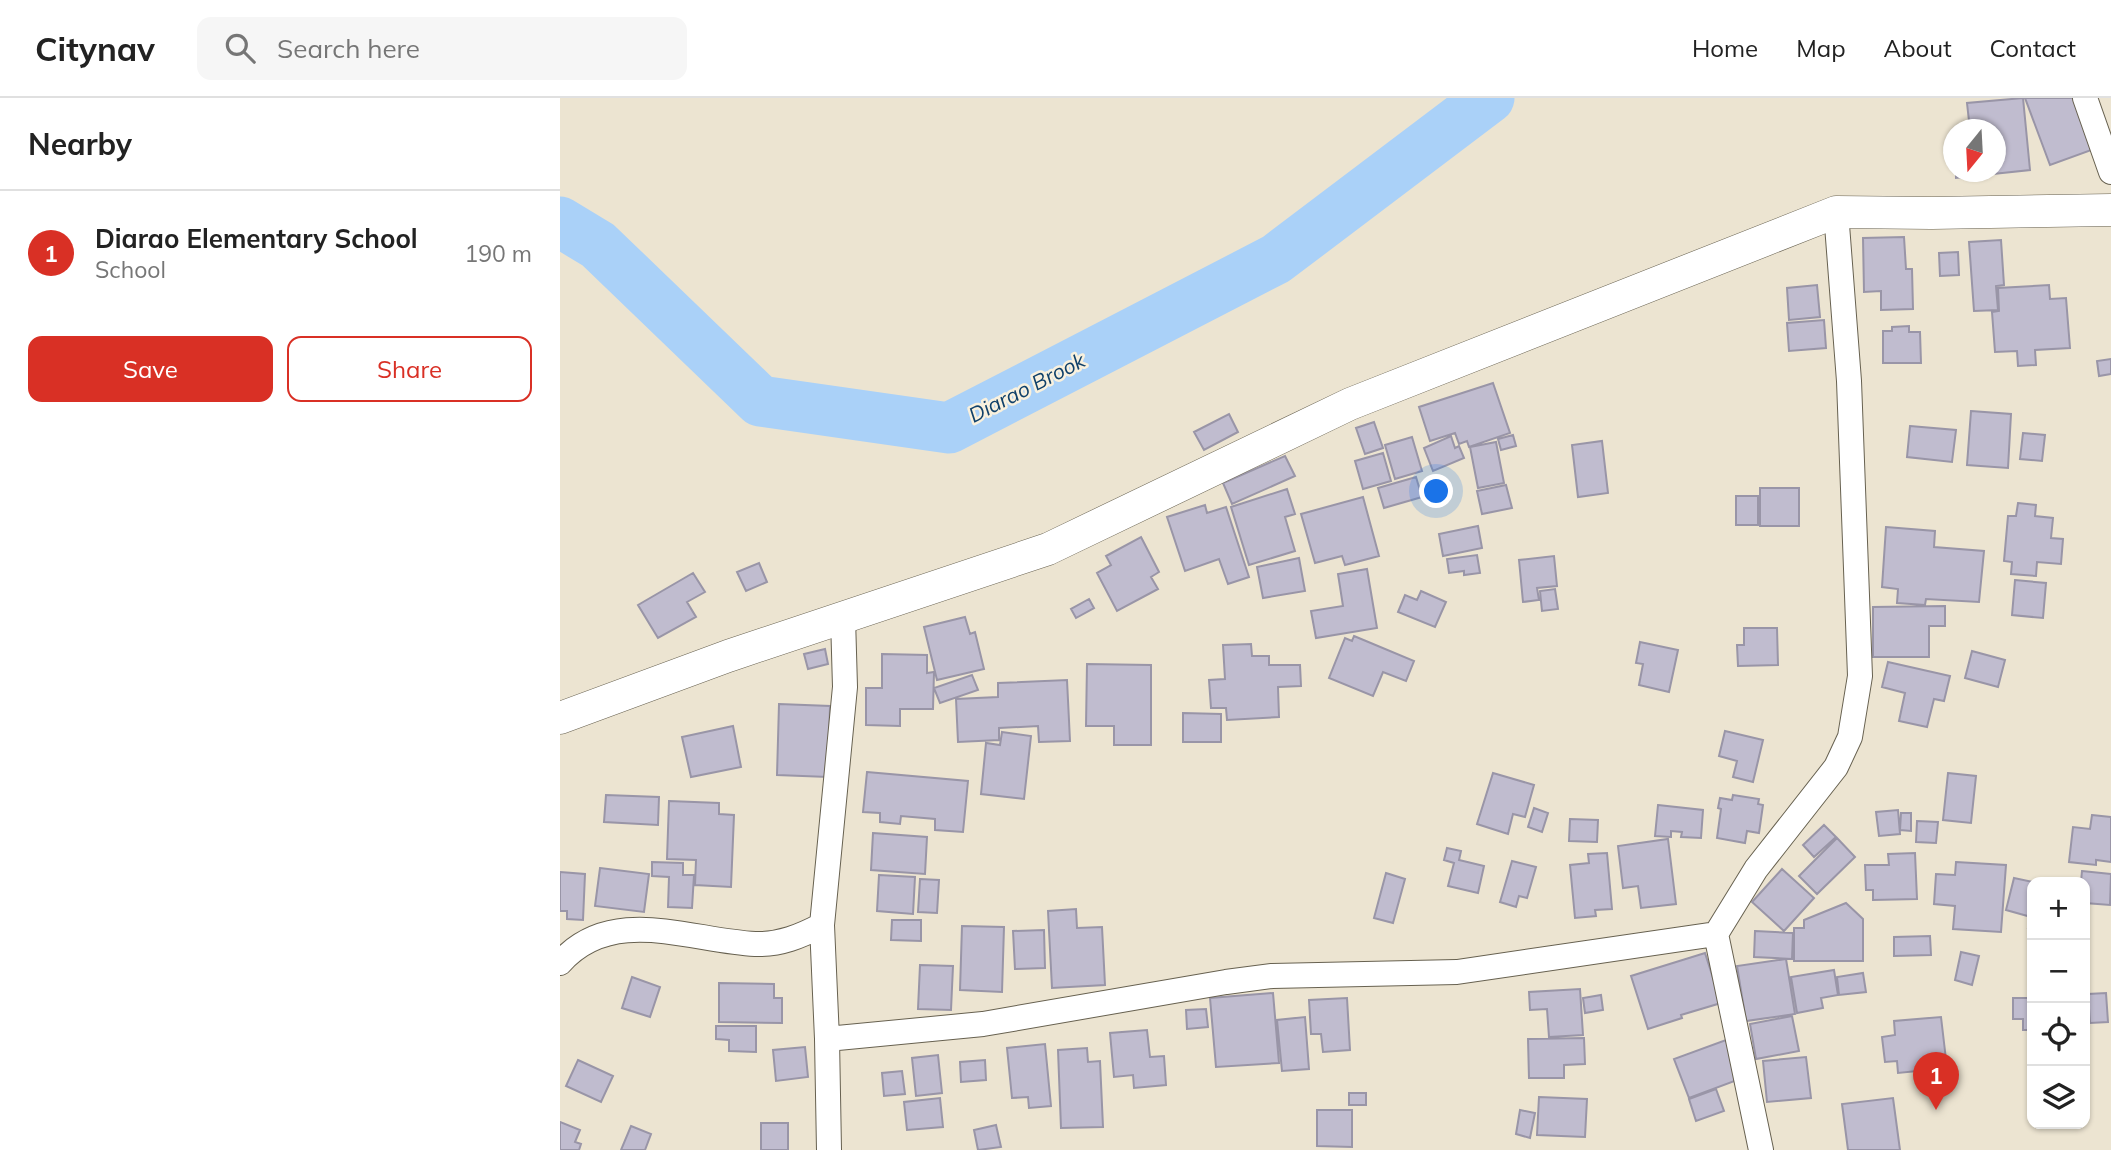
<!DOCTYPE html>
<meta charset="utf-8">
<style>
:root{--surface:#fff;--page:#f6f6f6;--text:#222;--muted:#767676;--line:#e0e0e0;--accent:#d93025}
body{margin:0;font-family:Mulish,sans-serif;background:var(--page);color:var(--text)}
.controls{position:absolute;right:21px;bottom:21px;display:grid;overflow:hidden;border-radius:14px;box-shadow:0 2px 5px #0004}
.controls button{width:63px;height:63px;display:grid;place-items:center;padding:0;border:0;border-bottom:2px solid var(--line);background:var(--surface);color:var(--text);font:35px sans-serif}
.compass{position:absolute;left:1383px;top:21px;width:63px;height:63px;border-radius:50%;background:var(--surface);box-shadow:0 2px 5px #0004;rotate:198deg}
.you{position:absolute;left:877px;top:394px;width:24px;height:24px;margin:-18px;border:5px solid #fff;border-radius:50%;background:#1a73e8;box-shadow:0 0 0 10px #1a73e833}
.badge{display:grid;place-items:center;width:46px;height:46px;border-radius:50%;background:var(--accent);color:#fff;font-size:23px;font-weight:700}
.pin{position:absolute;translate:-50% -58px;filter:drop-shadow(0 2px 4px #0008)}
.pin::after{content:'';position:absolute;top:37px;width:24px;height:21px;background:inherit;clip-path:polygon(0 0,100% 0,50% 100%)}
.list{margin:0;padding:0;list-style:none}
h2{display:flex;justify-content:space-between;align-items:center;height:91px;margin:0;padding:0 28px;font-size:30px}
h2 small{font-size:23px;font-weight:400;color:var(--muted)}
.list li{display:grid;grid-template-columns:46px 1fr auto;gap:21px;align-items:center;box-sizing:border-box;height:126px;padding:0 28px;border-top:2px solid var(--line)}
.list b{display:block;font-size:26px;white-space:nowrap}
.list p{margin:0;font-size:23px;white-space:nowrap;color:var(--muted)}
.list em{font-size:23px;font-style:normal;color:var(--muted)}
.actions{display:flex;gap:14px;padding:21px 28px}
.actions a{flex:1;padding:16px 0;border:2px solid var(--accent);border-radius:14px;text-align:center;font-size:24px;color:var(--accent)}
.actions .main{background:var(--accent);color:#fff}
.icon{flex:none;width:38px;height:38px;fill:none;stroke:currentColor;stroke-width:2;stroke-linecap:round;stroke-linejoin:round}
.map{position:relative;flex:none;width:1551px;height:1052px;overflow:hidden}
header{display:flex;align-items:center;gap:42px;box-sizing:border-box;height:98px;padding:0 35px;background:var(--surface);border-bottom:2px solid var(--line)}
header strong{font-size:33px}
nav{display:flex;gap:38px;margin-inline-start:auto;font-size:24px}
.search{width:490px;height:63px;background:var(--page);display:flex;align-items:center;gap:18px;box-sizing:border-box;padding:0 24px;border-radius:14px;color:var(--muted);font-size:26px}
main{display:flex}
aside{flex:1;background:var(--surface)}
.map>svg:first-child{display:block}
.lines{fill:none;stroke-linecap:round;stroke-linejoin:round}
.river{stroke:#aad1f8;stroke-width:51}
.building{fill:#c0bccf;stroke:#9995a7;stroke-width:2}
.minor-casing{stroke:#676150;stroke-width:26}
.tertiary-casing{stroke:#676150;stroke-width:33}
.minor{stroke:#fff;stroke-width:24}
.tertiary{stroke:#fff;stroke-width:32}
.labels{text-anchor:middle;stroke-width:5;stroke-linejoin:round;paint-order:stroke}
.water-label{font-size:21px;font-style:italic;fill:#10416a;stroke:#f9f1de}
</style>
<header>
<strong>Citynav</strong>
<div class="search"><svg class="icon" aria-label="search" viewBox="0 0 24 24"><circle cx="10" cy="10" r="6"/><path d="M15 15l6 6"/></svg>Search here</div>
<nav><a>Home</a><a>Map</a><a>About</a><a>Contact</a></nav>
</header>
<main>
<aside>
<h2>Nearby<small></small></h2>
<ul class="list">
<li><span class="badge">1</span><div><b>Diarao Elementary School</b><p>School</p></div><em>190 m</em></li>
</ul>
<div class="actions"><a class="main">Save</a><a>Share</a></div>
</aside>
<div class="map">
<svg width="1551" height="1052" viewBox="0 0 1551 1052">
<rect width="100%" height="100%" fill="#ece4d1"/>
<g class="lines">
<path class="river" d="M0,124L38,147L200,303L389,330L716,161L929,0"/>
</g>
<path class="building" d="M1463,0L1470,72L1396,80V74H1436V32H1410L1407,5Z
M1465,0H1519L1537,50L1490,67Z
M1344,139L1346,171H1352L1353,211L1321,212V193L1304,194L1303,140Z
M1441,142L1444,187L1436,188L1438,212L1414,213L1409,144Z
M1398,154L1399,177L1380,178L1379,155Z
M1257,187L1260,219L1229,222L1227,190Z
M1489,187L1490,201L1506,200L1510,250L1475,252L1476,267L1458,268L1457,253L1435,254L1432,214L1439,213L1438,190Z
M1264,222L1266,250L1229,253L1227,225Z
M1349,228V234H1360L1361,265H1323V233H1332V229Z
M1551,261V276L1539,278L1537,263Z
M933,285L950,335L909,349L907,343L899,346L895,335L870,343L859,309Z
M1411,313L1451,316L1448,370L1407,367Z
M669,316L678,334L644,352L634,334Z
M814,324L823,350L805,356L796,330Z
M1350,328L1396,332L1392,364L1347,359Z
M1463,335L1485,337L1482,363L1460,361Z
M953,337L956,348L941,352L938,341Z
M891,338L895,350L899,348L904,360L873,373L864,350Z
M852,339L862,373L835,381L825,347Z
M1042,343L1048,395L1018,399L1012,347Z
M936,344L944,385L918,390L910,349Z
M823,355L831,383L803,391L795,363Z
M725,358L735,378L672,406L663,385Z
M856,379L862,399L824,410L818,390Z
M946,387L952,410L922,416L917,393Z
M1200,390H1239V428H1200Z
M727,391L735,416L725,419L735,453L689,467L671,409Z
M1176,398H1198V427H1176Z
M803,399L819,458L785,467L782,458L755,465L741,416Z
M1458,405L1476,407L1475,418L1493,420L1491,440L1503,441L1501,466L1477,464L1476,478L1451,476L1452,464L1444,463L1448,418H1456Z
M645,407L647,415L666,409L689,479L668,486L659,461L625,473L607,419Z
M918,428L922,450L883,458L879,436Z
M1326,429L1375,433L1374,449L1424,453L1419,504L1366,501L1365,507L1337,505L1338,491L1322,489Z
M581,439L599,474L591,479L598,491L557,513L537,475L551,467L546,458Z
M917,457L920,475L904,477V473L889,475L887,461Z
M994,458L997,488L977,490L979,502L963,504L959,462Z
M739,460L745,493L703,500L697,469Z
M199,465L207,484L186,493L177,474Z
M807,471L817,530L756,540L751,513L783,508L778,476Z
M133,475L145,494L127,504L136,519L98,540L78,507Z
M1455,482L1486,485L1483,520L1452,517Z
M995,491L998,511L982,513L980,493Z
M861,493L886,504L875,529L838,514L845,497L857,502Z
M529,501L534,510L516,520L511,511Z
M1385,508V528H1369V559H1313V509Z
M405,519L410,536L415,534L424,571L377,582L364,529Z
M1184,530H1217L1218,567L1178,568L1177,547H1184Z
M794,538L854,563L846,583L823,574L813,598L769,580L785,540L792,543Z
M1080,544L1118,552L1109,594L1079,587L1083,566L1076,565Z
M691,546L692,558H709V567H740L741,588L718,589L719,619L667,622L666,610H651L649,582L665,581L663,547Z
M265,551L268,566L248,571L244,556Z
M1412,553L1445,562L1438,589L1405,580Z
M322,556L367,557V575L374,574L373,611H340V628L306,627V590H322Z
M1328,564L1390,578L1384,603L1374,601L1367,629L1339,623L1345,595L1322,589Z
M527,566L591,567V647H554V628H526Z
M412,577L418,592L380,605L374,590Z
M507,582L510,643L479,644L478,628L439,630V642L398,644L396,601L438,599V585Z
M219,606L270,608L268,679L217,677Z
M623,615L661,616V644H623Z
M173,628L181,669L131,679L122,639Z
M1165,633L1203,642L1193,684L1173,679L1177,663L1159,658Z
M442,634L471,638L464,701L421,696L426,645L440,647Z
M307,674L408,683L403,734L375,732V721L341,718L340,726L320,724V715L303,714Z
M933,675L974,687L965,719L953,716L948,736L917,726Z
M1388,675L1416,678L1411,725L1383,722Z
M46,697L99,699L98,727L44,724Z
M1173,697L1199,701L1198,706L1203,707L1199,735L1187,733L1185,745L1157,740L1161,711L1158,710L1160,700L1172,702Z
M109,703L159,705V716L174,717L171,789L135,787L136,762L107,761Z
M1098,707L1143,712L1141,740L1121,739L1122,734L1111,733V739L1095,738Z
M974,710L988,715L982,734L968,729Z
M1338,712L1340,736L1319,738L1316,714Z
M1341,715H1351V733L1340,732Z
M1532,717L1551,719V764L1536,762V767L1509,764L1513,729L1530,731Z
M1010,721L1038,722L1037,744L1009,743Z
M1357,723L1378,724L1376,745L1356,744Z
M1264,727L1276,739L1254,759L1243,747Z
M313,735L367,739L365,776L311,772Z
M1277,740L1295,759L1257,796L1239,778Z
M1108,741L1116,806L1081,810L1078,788L1063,790L1058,748Z
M887,750L901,753L899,762L924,768L918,795L888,788L894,765L884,762Z
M1047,755L1052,811L1035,812L1036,818L1015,820L1010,767L1029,765L1028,756Z
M1355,755L1357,801L1313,802V792H1306L1305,767H1329L1328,756Z
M952,763L976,769L967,800L959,798L956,809L940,804Z
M92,764L123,765V777H134L132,810L108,809L109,779L92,778Z
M1396,764L1446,767L1441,834L1393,831L1395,808L1374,806L1376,776L1395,777Z
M40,770L89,776L84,814L35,808Z
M1222,771L1254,800L1224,833L1192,804Z
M1522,773L1551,776L1550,807L1525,805V784H1521Z
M0,774L25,776L23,822L7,821V813H0Z
M826,775L845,781L833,825L814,820Z
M319,777L355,779L353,816L317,813Z
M1454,780L1473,784L1472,831L1468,830L1471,819L1446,812Z
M360,781L379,782L377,815L358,814Z
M1286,805L1303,821V863H1234V830H1244V822Z
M516,811L517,830L542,829L545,887L492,890L488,813Z
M332,822H361V843L331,842Z
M402,828L444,829L442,894L400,892Z
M484,832L485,870L455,871L453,833Z
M1195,833L1233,835L1232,861L1194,859Z
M1370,838L1371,857L1334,858V839Z
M1401,854L1419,858L1412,887L1395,882Z
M1145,855L1161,905L1121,917L1122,920L1088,931L1071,878Z
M1226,861L1235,916L1186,923L1177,868Z
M360,867L393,868L391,912L358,911Z
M1274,872L1278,897L1261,900L1263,910L1237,915L1231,879Z
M1303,875L1306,894L1279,897L1277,879Z
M72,879L100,889L90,919L62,910Z
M159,885L214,886V900H222V925L159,924Z
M1020,891L1023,937L989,939L987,911L970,912L969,894Z
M713,895L719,965L656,969L650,900Z
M1546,895L1548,924L1530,925L1528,896Z
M1041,897L1043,912L1025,915L1023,900Z
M787,900L790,952L763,954L761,936H751L749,902Z
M1453,900H1472V932H1463V921H1453Z
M646,911L648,929L627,931L626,912Z
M1232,918L1239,953L1196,961L1190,926Z
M745,919L749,971L722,973L717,922Z
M1381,919L1387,970L1338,975L1337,963L1325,964L1322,939L1335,937L1334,923Z
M156,928H196V954L169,953V942L156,941Z
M587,932L590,959L604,958L606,987L574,990L573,977L554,979L550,935Z
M1024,940L1025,966L1004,967V980H969L968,941Z
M1166,942L1180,981L1129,1000L1114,961Z
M485,946L491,1008L469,1010L468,999L452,1000L447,950Z
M245,949L248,979L216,983L213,952Z
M527,950L528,964L540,963L543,1029L501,1030L498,952Z
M378,957L382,995L356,998L352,960Z
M1246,959L1251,1000L1207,1004L1203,963Z
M18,962L53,978L41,1004L6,988Z
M425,962L426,982L401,984L400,964Z
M342,973L345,996L324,998L322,975Z
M1156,991L1164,1013L1136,1023L1129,1001Z
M789,995H806V1007H789Z
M979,999L1027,1001L1025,1039L977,1037Z
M380,1000L383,1029L347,1032L344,1004Z
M1333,1000L1340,1052H1288L1282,1006Z
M757,1012H792V1049L757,1048Z
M960,1012L975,1015L970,1040L956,1036Z
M0,1024L20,1032L15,1044L21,1046L19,1052H0Z
M201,1025H228V1052H201Z
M436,1027L441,1049L418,1052L414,1032Z
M71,1028L91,1036L85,1052H61Z"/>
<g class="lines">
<defs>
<path id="minor" d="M1525,0L1551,74
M0,865C52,806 131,843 195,846C220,847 241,838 262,827
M267,941L423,926L666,884L712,878L897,874L1156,836
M269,1052L267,941L262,827L285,589L283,520
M1201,1052L1156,836L1196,771L1276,669L1290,639L1300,578L1289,283L1276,114"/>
<path id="tertiary" d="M0,620L168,558L488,451L790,306L1276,114L1372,115L1551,112"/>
</defs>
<use href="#minor" class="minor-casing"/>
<use href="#tertiary" class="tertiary-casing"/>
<use href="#minor" class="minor"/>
<use href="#tertiary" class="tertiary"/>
</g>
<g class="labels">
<g class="water-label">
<text transform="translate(467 290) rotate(-27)" y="7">Diarao Brook</text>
</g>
</g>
</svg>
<div class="controls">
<button>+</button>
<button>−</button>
<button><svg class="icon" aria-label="locate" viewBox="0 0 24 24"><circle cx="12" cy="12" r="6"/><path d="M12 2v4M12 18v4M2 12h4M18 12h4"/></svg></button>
<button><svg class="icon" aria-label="layers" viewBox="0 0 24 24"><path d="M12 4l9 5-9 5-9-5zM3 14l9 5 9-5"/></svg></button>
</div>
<svg class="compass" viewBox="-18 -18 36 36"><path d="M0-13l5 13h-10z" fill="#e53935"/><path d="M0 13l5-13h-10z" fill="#767676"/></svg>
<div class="you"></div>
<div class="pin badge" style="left:1376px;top:1012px">1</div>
</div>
</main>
